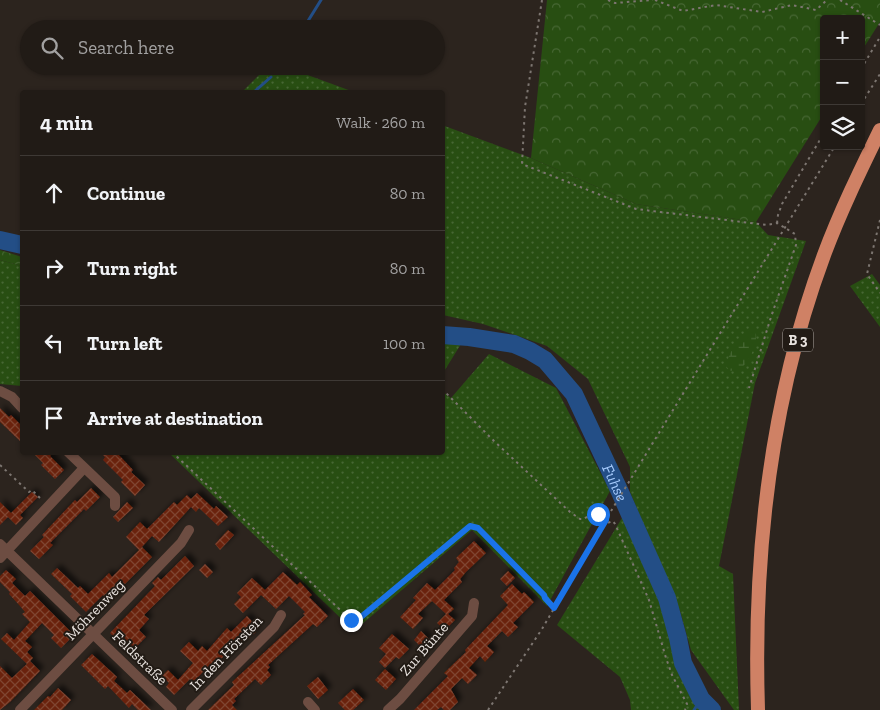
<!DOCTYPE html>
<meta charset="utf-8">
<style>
:root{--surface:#211b16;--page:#2d2823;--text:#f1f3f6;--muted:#a2a1a1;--line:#3e3935}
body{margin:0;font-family:"Zilla Slab",serif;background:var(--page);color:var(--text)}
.controls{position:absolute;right:15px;top:15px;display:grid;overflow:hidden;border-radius:5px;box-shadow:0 1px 4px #0004}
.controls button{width:45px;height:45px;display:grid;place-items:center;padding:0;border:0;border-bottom:1px solid var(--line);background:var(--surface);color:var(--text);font:25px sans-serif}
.stop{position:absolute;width:15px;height:15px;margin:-11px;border:4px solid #1a73e8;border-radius:50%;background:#fff}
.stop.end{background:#1a73e8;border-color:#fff;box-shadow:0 1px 5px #0008}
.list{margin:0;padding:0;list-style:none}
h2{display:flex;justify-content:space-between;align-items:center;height:65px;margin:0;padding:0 20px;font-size:21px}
h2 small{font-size:16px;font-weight:400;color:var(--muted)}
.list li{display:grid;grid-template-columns:32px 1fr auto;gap:15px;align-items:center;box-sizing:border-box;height:75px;padding:0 20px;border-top:1px solid var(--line)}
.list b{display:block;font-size:19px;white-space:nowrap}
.list em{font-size:16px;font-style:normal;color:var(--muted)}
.icon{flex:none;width:28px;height:28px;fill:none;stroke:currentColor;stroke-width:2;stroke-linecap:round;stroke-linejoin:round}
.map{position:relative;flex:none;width:880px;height:710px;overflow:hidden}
.search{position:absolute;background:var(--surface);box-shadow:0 1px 4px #0004;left:20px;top:20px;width:425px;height:55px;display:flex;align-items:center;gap:12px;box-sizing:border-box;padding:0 18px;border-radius:28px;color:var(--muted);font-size:19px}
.panel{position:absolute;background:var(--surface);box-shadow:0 1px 4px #0004;left:20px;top:90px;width:425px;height:365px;border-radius:5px}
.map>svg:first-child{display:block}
.grass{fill:url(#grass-dots)}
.forest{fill:url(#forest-crowns)}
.wetland{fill:url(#wetland-marsh)}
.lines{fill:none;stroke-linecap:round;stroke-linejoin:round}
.stream{stroke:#234e86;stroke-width:3}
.river{stroke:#234e86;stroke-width:18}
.building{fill:url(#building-cross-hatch);filter:url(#shadow)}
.path{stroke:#7d7671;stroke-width:2;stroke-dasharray:2.5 4;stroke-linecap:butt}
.minor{stroke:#6d4d42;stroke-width:10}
.highway{stroke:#cf8165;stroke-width:14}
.route{stroke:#1a73e8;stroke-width:6}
.labels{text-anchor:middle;stroke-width:4;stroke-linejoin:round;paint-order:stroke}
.shield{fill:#221b15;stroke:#ada7a2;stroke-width:1}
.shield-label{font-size:14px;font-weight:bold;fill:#e9e3df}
.street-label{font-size:15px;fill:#e9e3df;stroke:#221b15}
.water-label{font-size:16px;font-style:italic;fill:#a5cafc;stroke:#221b15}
</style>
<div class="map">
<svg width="880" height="710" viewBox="0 0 880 710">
<defs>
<pattern id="grass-dots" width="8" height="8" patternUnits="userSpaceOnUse" patternTransform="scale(1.25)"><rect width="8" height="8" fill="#284e12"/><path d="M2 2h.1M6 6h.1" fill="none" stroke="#476734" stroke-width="1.8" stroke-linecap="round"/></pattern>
<pattern id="forest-crowns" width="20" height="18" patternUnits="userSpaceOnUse" patternTransform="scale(1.25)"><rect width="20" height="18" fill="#284e12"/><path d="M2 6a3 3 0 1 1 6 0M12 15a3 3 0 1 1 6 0" fill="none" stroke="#476734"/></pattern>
<pattern id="wetland-marsh" width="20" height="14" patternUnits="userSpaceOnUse" patternTransform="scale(1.25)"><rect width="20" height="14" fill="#284e12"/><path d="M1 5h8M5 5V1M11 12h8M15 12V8" fill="none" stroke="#476734"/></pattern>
<pattern id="building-cross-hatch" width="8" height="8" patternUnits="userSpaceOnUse" patternTransform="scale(1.25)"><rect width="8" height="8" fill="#6a240e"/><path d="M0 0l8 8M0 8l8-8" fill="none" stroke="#7f4431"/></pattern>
<filter id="shadow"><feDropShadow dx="4" dy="-4" stdDeviation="2.5" flood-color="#0009"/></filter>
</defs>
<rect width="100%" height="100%" fill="#2c241e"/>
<path class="grass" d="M268,66H283L354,92H242Z
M442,125L531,158L636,204L756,222L768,235L806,241L755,383L719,566L733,574L739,710H734L691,650L680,611L630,492V467L588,379L547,346L483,324L443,315Z
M0,260L22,266V386L0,384Z
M872,274L880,285V327L850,286Z
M443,342L461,344L443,373L442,342Z
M489,354L556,388L610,491L547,606L472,530L354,631L169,453L442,452L443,392L451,398Z
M625,513L658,589L680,677L702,710H631L630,700L620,677L557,625Z"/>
<path class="forest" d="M547,0H880V22L861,52V19H824V113L756,222L636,204L531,158Z
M0,250L22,257V266L0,260Z"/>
<path class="wetland" d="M750,330L755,331C760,340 748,366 738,370C736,371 733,370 730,371L726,366C729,352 738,337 750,330Z"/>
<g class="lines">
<path class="stream" d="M303,29L321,0
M254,92L271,77
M694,710L701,699"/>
<g class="river">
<path d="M0,240L22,245"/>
<path id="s1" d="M442,335L469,337L514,344L530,351L545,360L574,394L620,492L667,598L678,638L683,663L701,699L712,710"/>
</g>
</g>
<path class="building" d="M0,408L9,417L11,415L22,426V443L0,422Z
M32,452H53L50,456L64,470L55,479L41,465L43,463Z
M100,452H116L133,470L131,472L145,485L135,496L121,482L123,480L103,460L105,457Z
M91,488L100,497L86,511L84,509L50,543L53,545L39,559L30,551L44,537L42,535L75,500L77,502Z
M32,492L38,497L20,515L23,518L16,525L8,517L0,525V502L11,513Z
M197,493L214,509L216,506L228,517L218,526L199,508L196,512L191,507L159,542L152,536L139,550L126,537L140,522L147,529L174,502L177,505L187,495L191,499Z
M127,502L133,508L118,522L113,517Z
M228,530L234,535L220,550L215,544Z
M474,541L486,553L466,572L460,579L462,582L444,600L454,609L448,614L455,620L445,630L437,623L446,614L432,601L418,614L423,618L413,629L400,617L416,600L413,598L427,583L435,590L455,570L454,568L459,562L456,558Z
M142,547L152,557L109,600L103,595L86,612L70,596L72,594L51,574L57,568L78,588L80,586L88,594L109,573L112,577Z
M185,556L194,566L144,615L149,619L139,630L146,637L130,653L110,633L155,586L152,583L158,577L161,580Z
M205,564L213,572L207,578L199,570Z
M6,570L16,579L12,583L25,596L30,591L74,635L61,648L51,638L54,635L42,623L25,641L32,647L27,652L33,658L27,664L1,639L7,633L14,640L30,622L22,614L25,612L20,606L9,594L10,592L0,582V576Z
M508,571L515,578L507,586L500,579Z
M283,572L297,585L300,582L312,595L309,597L328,616L317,627L313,624L268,665L270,667L267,670L271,675L261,685L255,679L234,699L236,701L232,705L237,710H208L234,685L232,682L305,615L303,614L305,612L289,596L276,609L261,595L243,613L234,604L241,597L237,593L252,578L265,590Z
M512,584L522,594L524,592L534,602L513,623L518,627L508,637L502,631L487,646L494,652L485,662L480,656L469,668L477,675L468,684L462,678L451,689L458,702L450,710H444L441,707L437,710H414L448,676L444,673L466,652L465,650L508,605L500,596Z
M247,616L257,627L254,630L256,632L249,638L247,636L230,653L229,651L212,668L209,666L193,682L190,679L174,695L166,687L169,683L162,676L168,670L178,680L193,663L180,651L189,642L198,651L202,646L207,651L227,628L231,632Z
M421,631L430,640L422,648L414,640Z
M392,634L409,649L399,659L396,657L385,668L379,662L386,654L379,648Z
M92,654L117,677L114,681L127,693L130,690L151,710H138L132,704L129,708L108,686L105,689L81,665Z
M30,661L40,671L10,702L0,710V666L12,678Z
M385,669L396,679L386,690L375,680Z
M318,677L328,690L318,699L307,686Z
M58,688L71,700L62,710H34L48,696L50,697Z
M353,689L364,700L353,710H345L338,703Z"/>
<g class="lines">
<path class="path" d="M542,0L525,107L522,164L636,209L767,225L777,223L795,234L796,245L771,317L749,388
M608,0L615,3L653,0
M655,0L683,11L716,5L762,12L792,5L816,10L827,0
M840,0L880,25
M861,69L880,37
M861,104L880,74
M880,220L867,274L880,293
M777,223L778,215L782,204L824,133
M442,389L494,441L570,512L580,519H584L592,513L598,514L606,519
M172,452L351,620H355L361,617L470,526L478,528L544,595L554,608
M0,465L29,492L32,490L42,500
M602,525L613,521L615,524L649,600L666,658L672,675L687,704L685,710
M488,710L542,629L608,516L835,146"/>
<path class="minor" d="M0,391L12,397L22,408
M68,452L115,497V506
M0,544L172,710
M0,558L84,468
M308,702L315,710
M20,710L181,543L189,530
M191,710L274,627L281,615
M388,710L400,699L472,616L474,603"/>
<path class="highway" d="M758,710C753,556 770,400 824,255C840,212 860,171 880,130"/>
</g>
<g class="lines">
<path class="route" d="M351,620H355L361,617L470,526L478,528L544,595L545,598L554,608L606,520L598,514"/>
</g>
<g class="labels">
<rect class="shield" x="783" y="328.5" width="30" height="23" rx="4"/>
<g class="shield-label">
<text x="798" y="345">B 3</text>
</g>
<g class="street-label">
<text transform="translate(95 610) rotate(-46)" y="5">Möhrenweg</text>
<text transform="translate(424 649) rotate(-49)" y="5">Zur Bünte</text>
<text transform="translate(226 653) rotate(-46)" y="5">In den Hörsten</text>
<text transform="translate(140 658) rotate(44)" y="5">Feldstraße</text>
</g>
<g class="water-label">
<text dy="6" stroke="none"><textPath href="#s1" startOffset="250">Fuhse</textPath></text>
</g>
</g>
</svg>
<div class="controls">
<button>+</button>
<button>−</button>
<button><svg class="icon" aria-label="layers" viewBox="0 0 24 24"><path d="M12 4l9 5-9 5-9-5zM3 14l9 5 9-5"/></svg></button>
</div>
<div class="stop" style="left:598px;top:514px"></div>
<div class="stop end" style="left:351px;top:620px"></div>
<div class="search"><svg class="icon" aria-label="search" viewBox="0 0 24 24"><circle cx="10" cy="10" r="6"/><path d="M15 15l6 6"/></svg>Search here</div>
<section class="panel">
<h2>4 min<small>Walk · 260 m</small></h2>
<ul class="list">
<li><svg class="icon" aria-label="ahead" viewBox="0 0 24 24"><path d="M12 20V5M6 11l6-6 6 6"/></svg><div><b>Continue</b></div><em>80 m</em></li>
<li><svg class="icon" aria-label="right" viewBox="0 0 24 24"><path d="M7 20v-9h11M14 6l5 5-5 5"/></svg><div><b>Turn right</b></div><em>80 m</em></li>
<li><svg class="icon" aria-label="left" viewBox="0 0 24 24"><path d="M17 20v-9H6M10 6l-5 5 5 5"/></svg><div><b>Turn left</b></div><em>100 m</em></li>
<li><svg class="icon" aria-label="arrive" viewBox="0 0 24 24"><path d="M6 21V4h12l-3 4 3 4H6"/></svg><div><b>Arrive at destination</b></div></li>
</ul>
</section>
</div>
